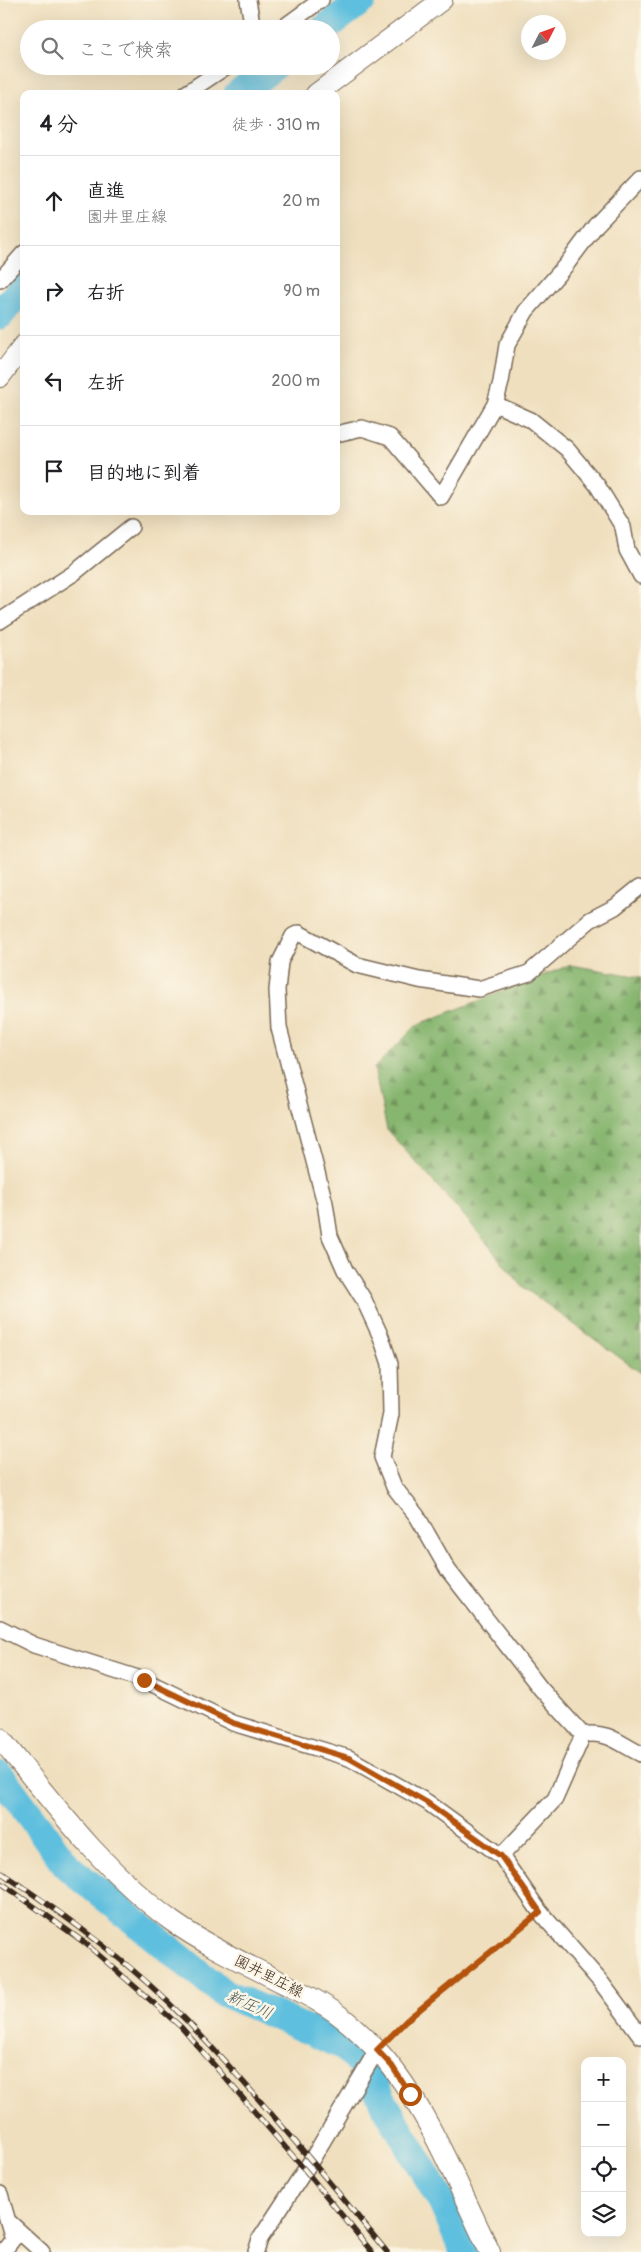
<!DOCTYPE html>
<html lang="ja">
<meta charset="utf-8">
<style>
:root{--surface:#fff;--page:#f2f2f2;--text:#202124;--muted:#757577;--line:#e0e0e0}
body{margin:0;font-family:Pangolin,"Klee One",sans-serif;background:var(--page);color:var(--text)}
.controls{position:absolute;right:15px;bottom:15px;display:grid;overflow:hidden;border-radius:10px;box-shadow:0 5px 20px #0002}
.controls button{width:45px;height:45px;display:grid;place-items:center;padding:0;border:0;border-bottom:1px solid var(--line);background:var(--surface);color:var(--text);font:25px sans-serif}
.compass{position:absolute;left:521px;top:15px;width:45px;height:45px;border-radius:50%;background:var(--surface);box-shadow:0 5px 20px #0002;rotate:48deg}
.stop{position:absolute;width:15px;height:15px;margin:-11px;border:4px solid #b45309;border-radius:50%;background:#fff}
.stop.end{background:#b45309;border-color:#fff;box-shadow:0 1px 5px #0008}
.list{margin:0;padding:0;list-style:none}
h2{display:flex;justify-content:space-between;align-items:center;height:65px;margin:0;padding:0 20px;font-size:21px}
h2 small{font-size:16px;font-weight:400;color:var(--muted)}
.list li{display:grid;grid-template-columns:32px 1fr auto;gap:15px;align-items:center;box-sizing:border-box;height:90px;padding:0 20px;border-top:1px solid var(--line)}
.list b{display:block;font-size:19px;white-space:nowrap}
.list p{margin:0;font-size:16px;white-space:nowrap;color:var(--muted)}
.list em{font-size:16px;font-style:normal;color:var(--muted)}
.icon{flex:none;width:28px;height:28px;fill:none;stroke:currentColor;stroke-width:2;stroke-linecap:round;stroke-linejoin:round}
.map{position:relative;flex:none;width:641px;height:2252px;overflow:hidden}
.search{position:absolute;background:var(--surface);box-shadow:0 5px 20px #0002;left:20px;top:20px;width:320px;height:55px;display:flex;align-items:center;gap:12px;box-sizing:border-box;padding:0 18px;border-radius:28px;color:var(--muted);font-size:19px}
.panel{position:absolute;background:var(--surface);box-shadow:0 5px 20px #0002;left:20px;top:90px;width:320px;height:425px;border-radius:10px}
.map>svg:first-child{display:block}
.forest{fill:url(#forest-firs);stroke:#617046}
.lines{fill:none;stroke-linecap:round;stroke-linejoin:round}
.river{stroke:#5fbfde;stroke-width:29}
.minor-casing{stroke:#7a6956;stroke-width:18}
.major-casing{stroke:#7a6956;stroke-width:22}
.path{stroke:#7a6956;stroke-width:3;stroke-dasharray:4 4;stroke-linecap:butt}
.minor{stroke:#fff;stroke-width:15}
.major{stroke:#fff;stroke-width:20}
.rail-casing{stroke:#3b2a1e;stroke-width:5.5}
.rail{stroke:#fcf5e5;stroke-width:4;stroke-dasharray:11;stroke-linecap:butt}
.route{stroke:#b45309;stroke-width:6}
.labels{text-anchor:middle;stroke-width:5;stroke-linejoin:round;paint-order:stroke}
.street-label{font-size:15px;fill:#3b2a1e;stroke:#fcf5e5}
.water-label{font-size:16px;font-style:italic;fill:#465758;stroke:#fcf5e5}
</style>
<div class="map">
<svg width="641" height="2252" viewBox="0 0 641 2252">
<defs>
<pattern id="forest-firs" width="22" height="20" patternUnits="userSpaceOnUse" patternTransform="scale(1.25)"><rect width="22" height="20" fill="#87b66f"/><path d="M5 1l3.5 6h-7zM16 11l3.5 6h-7z" fill="#70945b"/></pattern>
</defs>
<rect width="100%" height="100%" fill="#fcf5e5"/>
<filter id="ink" filterUnits="userSpaceOnUse"><feTurbulence type="fractalNoise" baseFrequency=".02" numOctaves="2"/><feDisplacementMap in="SourceGraphic" scale="10" xChannelSelector="R" yChannelSelector="G"/><feConvolveMatrix kernelMatrix="1 2 1 2 8 2 1 2 1" color-interpolation-filters="sRGB"/></filter>
<filter id="wash" filterUnits="userSpaceOnUse"><feTurbulence type="fractalNoise" baseFrequency=".0096" numOctaves="4" result="noise"/><feDisplacementMap in="SourceGraphic" scale="20" xChannelSelector="R" yChannelSelector="G"/><feGaussianBlur stdDeviation="1.12" result="paint"/><feColorMatrix in="noise" values="0 0 0 0 0 0 0 0 0 0 0 0 0 0 0 0 0 1.4 0 .05"/><feComposite in="paint" operator="in"/></filter>
<g filter="url(#wash)">
<rect width="100%" height="100%" fill="#efdfbe"/>
<path class="forest" d="M570,965L641,977V1373L523,1287L466,1218L387,1130L374,1068L417,1025Z"/>
<g class="lines">
<path class="river" d="M324,29L362,0
M238,94L274,66
M0,315L24,285
M0,1775L68,1867L222,1992L346,2047L370,2075L384,2103L442,2202L464,2252"/>
</g>
</g>
<g filter="url(#ink)">
<g class="lines">
<defs>
<path id="minor" d="M248,0L253,29
M281,29L321,0
M185,94L227,66
M0,280L24,253
M495,404L531,420L567,449L597,485L623,527L627,550L641,576
M336,434L362,428L390,437L441,497L495,404L501,382L507,345L526,311L566,265L596,225L641,178
M0,621L74,573L131,527
M0,1628L34,1645L144,1680L233,1723L349,1758L427,1802L501,1856L540,1912L600,1981L641,2036
M583,1735L541,1689L448,1570L417,1516L394,1487L382,1457L391,1414L390,1364L381,1337L364,1300L345,1270L330,1236L325,1203L279,1028L277,990L280,962L293,936L299,933L357,965L419,980L479,989L529,973L590,920L615,907L641,886
M583,1735C607,1730 620,1744 641,1754
M501,1856L555,1799L583,1735
M0,2194L13,2239L3,2252
M9,2222L42,2252
M256,2252L260,2239L311,2161L377,2050"/>
<path id="major" d="M316,94L442,0
M0,377L24,345
M0,1738C53,1803 104,1872 173,1922C207,1946 247,1964 285,1984C303,1993 324,2003 340,2016C354,2026 367,2040 379,2052C426,2103 459,2189 490,2252"/>
</defs>
<use href="#minor" class="minor-casing"/>
<use href="#major" class="major-casing"/>
<path class="path" d="M389,2038L408,2019L530,1920"/>
<use href="#minor" class="minor"/>
<use href="#major" class="major"/>
<defs>
<path id="rail" d="M0,1872C66,1915 131,1963 186,2020C257,2094 322,2173 387,2252
M0,1882L85,1943L181,2027L305,2170L372,2252"/>
</defs>
<use href="#rail" class="rail-casing"/>
<use href="#rail" class="rail"/>
</g>
</g>
<g class="lines" filter="url(#ink)">
<path class="route" d="M144,1680L233,1723L349,1758L426,1802L501,1856L540,1912L408,2019L377,2050L392,2066L410,2094"/>
</g>
<g class="labels">
<g class="street-label">
<text transform="translate(269 1976) rotate(27)" y="5">園井里庄線</text>
</g>
<g class="water-label">
<text transform="translate(250 2004) rotate(24)" y="6">新圧川</text>
</g>
</g>
</svg>
<div class="controls">
<button>+</button>
<button>−</button>
<button><svg class="icon" aria-label="locate" viewBox="0 0 24 24"><circle cx="12" cy="12" r="6"/><path d="M12 2v4M12 18v4M2 12h4M18 12h4"/></svg></button>
<button><svg class="icon" aria-label="layers" viewBox="0 0 24 24"><path d="M12 4l9 5-9 5-9-5zM3 14l9 5 9-5"/></svg></button>
</div>
<svg class="compass" viewBox="-18 -18 36 36"><path d="M0-13l5 13h-10z" fill="#e53935"/><path d="M0 13l5-13h-10z" fill="#757577"/></svg>
<div class="stop" style="left:410px;top:2094px"></div>
<div class="stop end" style="left:144px;top:1680px"></div>
<div class="search"><svg class="icon" aria-label="search" viewBox="0 0 24 24"><circle cx="10" cy="10" r="6"/><path d="M15 15l6 6"/></svg>ここで検索</div>
<section class="panel">
<h2>4 分<small>徒歩 · 310 m</small></h2>
<ul class="list">
<li><svg class="icon" aria-label="ahead" viewBox="0 0 24 24"><path d="M12 20V5M6 11l6-6 6 6"/></svg><div><b>直進</b><p>園井里庄線</p></div><em>20 m</em></li>
<li><svg class="icon" aria-label="right" viewBox="0 0 24 24"><path d="M7 20v-9h11M14 6l5 5-5 5"/></svg><div><b>右折</b></div><em>90 m</em></li>
<li><svg class="icon" aria-label="left" viewBox="0 0 24 24"><path d="M17 20v-9H6M10 6l-5 5 5 5"/></svg><div><b>左折</b></div><em>200 m</em></li>
<li><svg class="icon" aria-label="arrive" viewBox="0 0 24 24"><path d="M6 21V4h12l-3 4 3 4H6"/></svg><div><b>目的地に到着</b></div></li>
</ul>
</section>
</div>
